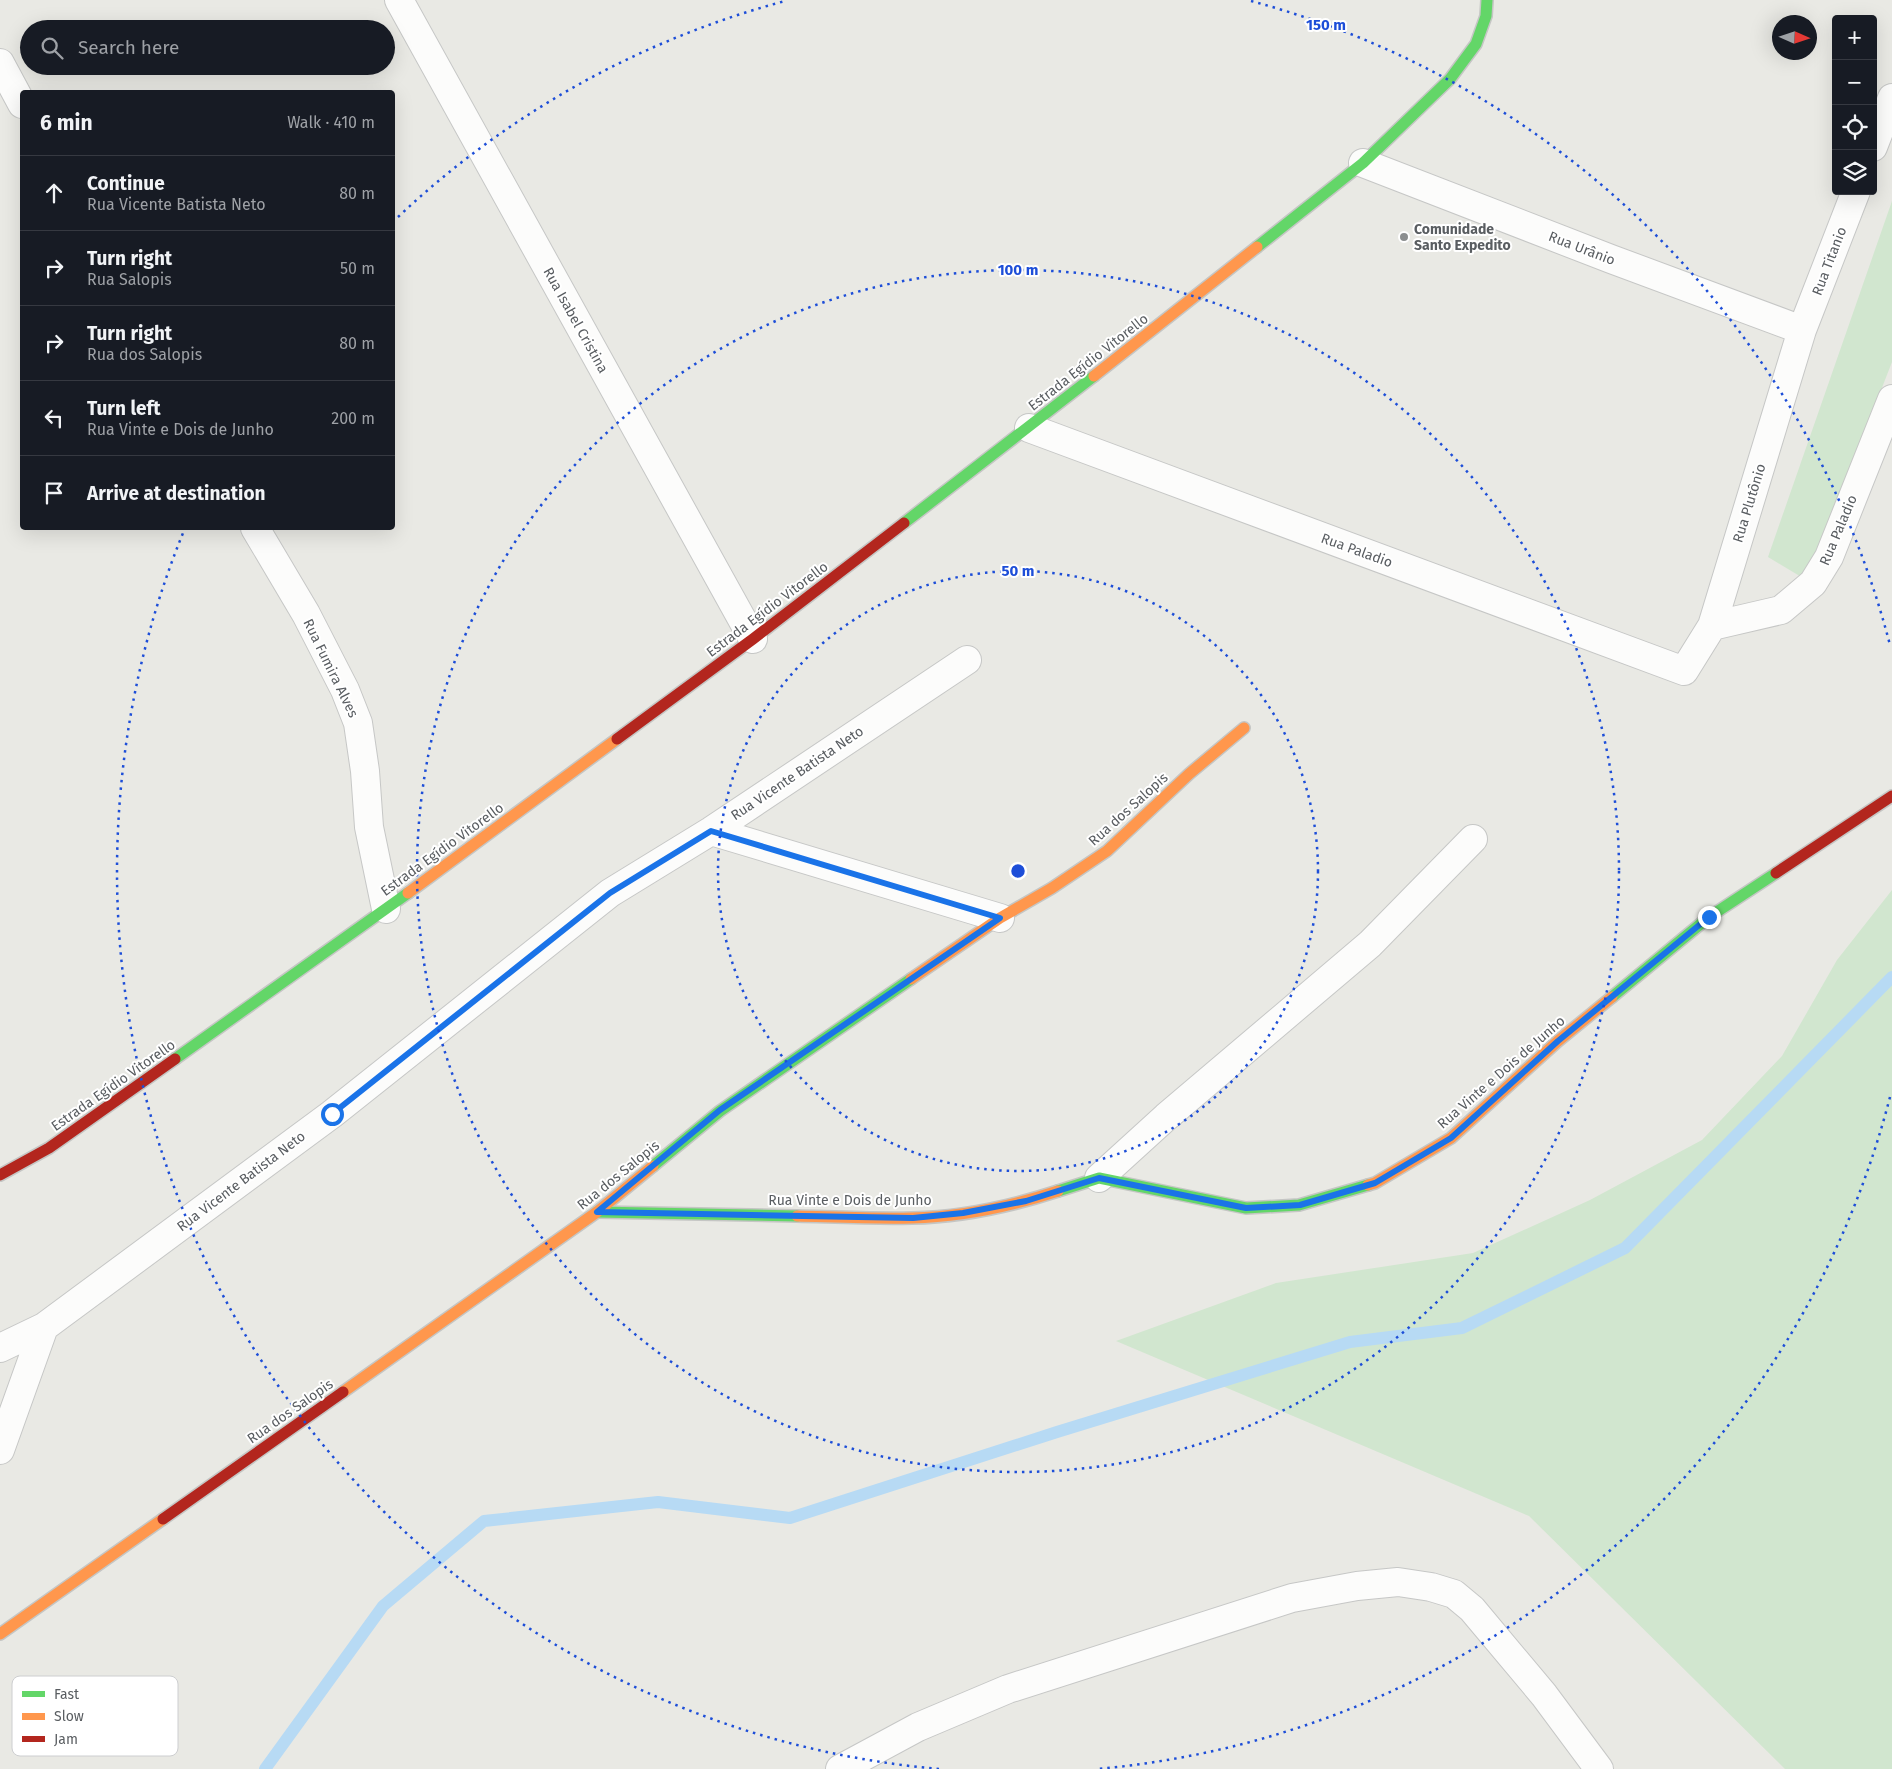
<!DOCTYPE html>
<meta charset="utf-8">
<style>
:root{--surface:#171b24;--page:#20242c;--text:#f1f3f6;--muted:#9ea1a6;--line:#363941}
body{margin:0;font-family:"Fira Sans",sans-serif;background:var(--page);color:var(--text)}
.controls{position:absolute;right:15px;top:15px;display:grid;overflow:hidden;border-radius:5px;box-shadow:0 5px 20px #0002}
.controls button{width:45px;height:45px;display:grid;place-items:center;padding:0;border:0;border-bottom:1px solid var(--line);background:var(--surface);color:var(--text);font:25px sans-serif}
.compass{position:absolute;left:1772px;top:15px;width:45px;height:45px;border-radius:50%;background:var(--surface);box-shadow:0 5px 20px #0002;rotate:93deg}
.stop{position:absolute;width:15px;height:15px;margin:-11px;border:4px solid #1a73e8;border-radius:50%;background:#fff}
.stop.end{background:#1a73e8;border-color:#fff;box-shadow:0 1px 5px #0008}
.list{margin:0;padding:0;list-style:none}
h2{display:flex;justify-content:space-between;align-items:center;height:65px;margin:0;padding:0 20px;font-size:21px}
h2 small{font-size:16px;font-weight:400;color:var(--muted)}
.list li{display:grid;grid-template-columns:32px 1fr auto;gap:15px;align-items:center;box-sizing:border-box;height:75px;padding:0 20px;border-top:1px solid var(--line)}
.list b{display:block;font-size:19px;white-space:nowrap}
.list p{margin:0;font-size:16px;white-space:nowrap;color:var(--muted)}
.list em{font-size:16px;font-style:normal;color:var(--muted)}
.icon{flex:none;width:28px;height:28px;fill:none;stroke:currentColor;stroke-width:2;stroke-linecap:round;stroke-linejoin:round}
.map{position:relative;flex:none;width:1892px;height:1769px;overflow:hidden}
.search{position:absolute;background:var(--surface);box-shadow:0 5px 20px #0002;left:20px;top:20px;width:375px;height:55px;display:flex;align-items:center;gap:12px;box-sizing:border-box;padding:0 18px;border-radius:28px;color:var(--muted);font-size:19px}
.panel{position:absolute;background:var(--surface);box-shadow:0 5px 20px #0002;left:20px;top:90px;width:375px;height:440px;border-radius:5px}
.map>svg:first-child{display:block}
.green{fill:#d1e6cf}
.lines{fill:none;stroke-linecap:round;stroke-linejoin:round}
.stream{stroke:#b7daf4;stroke-width:12}
.street-casing{stroke:#c6c7c6;stroke-width:30}
.fast-casing{stroke:#c5c6c4;stroke-width:14}
.slow-casing{stroke:#c5c6c4;stroke-width:14}
.jam-casing{stroke:#c5c6c4;stroke-width:14}
.street{stroke:#fcfcfb;stroke-width:28}
.fast{stroke:#63d668;stroke-width:11}
.slow{stroke:#ff974d;stroke-width:11}
.jam{stroke:#b3261e;stroke-width:11}
.route{stroke:#1a73e8;stroke-width:6}
.ring{fill:none;stroke:#1d4ed8;stroke-width:2.5;stroke-dasharray:2.5 5}
.poi-dot{fill:#8b8e8f;stroke:#fff;stroke-width:2}
.labels{text-anchor:middle;stroke-width:4;stroke-linejoin:round;paint-order:stroke}
.poi-label{font-size:14px;font-weight:bold;fill:#595d61;stroke:#fff;text-anchor:start}
.street-label{font-size:14px;fill:#595d61;stroke:#fff}
.key{fill:#fff;stroke:#cdced0;stroke-width:1}
.key-label{font-size:14px;fill:#595d61}
.centre{fill:#1d4ed8;stroke:#fff;stroke-width:2.5}
.ring-label{font-size:15px;text-anchor:middle;font-weight:bold;fill:#1d4ed8;stroke:#fff;stroke-width:4;stroke-linejoin:round;paint-order:stroke}
</style>
<div class="map">
<svg width="1892" height="1769" viewBox="0 0 1892 1769">
<rect width="100%" height="100%" fill="#e9e9e4"/>
<path class="green" d="M1892,201V362L1827,529L1803,578L1768,557Z
M1892,890V1769H1785L1529,1516L1116,1341L1276,1283L1473,1253L1590,1200L1702,1140L1782,1056L1837,960Z"/>
<g class="lines">
<path class="stream" d="M265,1769L383,1606L484,1521L658,1502L790,1518L1057,1432L1350,1342L1462,1328L1625,1248L1892,977"/>
<defs>
<path id="street" d="M399,0L753,639
M0,63L22,104
M1873,147L1892,98
M1363,163L1611,259L1802,330
M1029,428L1684,671L1712,626L1802,330L1856,191
M255,528L306,614L345,690L358,723L365,771L369,827L386,909
M1712,626L1781,610L1813,583L1829,557L1892,399
M711,831L1000,918
M1099,1178L1166,1117L1370,944L1473,839
M0,1348L44,1327L332,1114L610,893L711,831L967,660
M0,1450L44,1327
M840,1769L918,1727L1008,1689L1292,1598L1357,1586L1398,1582L1431,1587L1454,1594L1472,1609L1544,1695L1599,1769"/>
<path id="fast" d="M1257,247L1363,163L1450,79L1476,44L1486,16L1487,0
M904,523L1094,376
M1612,997L1709,917L1776,873
M175,1059L408,893
M653,1166L720,1111L911,979
M1058,1191L1099,1178L1246,1208L1299,1205L1368,1185
M597,1212L797,1216"/>
<path id="slow" d="M1094,376L1257,247
M408,893L617,739
M911,979L1000,918L1052,888L1107,851L1189,774L1244,728
M1368,1185L1375,1183L1451,1138L1558,1041L1612,997
M797,1216C835,1217 874,1219 912,1218C961,1217 1012,1206 1058,1191
M343,1392L597,1212L653,1166
M0,1634L163,1519"/>
<path id="jam" d="M617,739L753,639L904,523
M1776,873L1892,796
M0,1175L49,1148L175,1059
M163,1519L343,1392"/>
</defs>
<use href="#street" class="street-casing"/>
<use href="#fast" class="fast-casing"/>
<use href="#slow" class="slow-casing"/>
<use href="#jam" class="jam-casing"/>
<use href="#street" class="street"/>
<use href="#fast" class="fast"/>
<use href="#slow" class="slow"/>
<use href="#jam" class="jam"/>
</g>
<g class="lines">
<path class="route" d="M332,1114L610,893L711,831L1000,918L720,1110L597,1212L913,1218L963,1213L1026,1201L1099,1178L1246,1208L1300,1205L1375,1183L1451,1138L1558,1041L1709,917"/>
</g>
<g class="ring">
<circle cx="1018" cy="871" r="300"/>
<circle cx="1018" cy="871" r="601"/>
<path d="M1890 1097A901 901 0 0 1 1097 1769M939 1769A901 901 0 0 1 183 533M398 217A901 901 0 0 1 785 1M1251 1A901 901 0 0 1 1890 645"/>
</g>
<circle class="poi-dot" cx="1404" cy="237" r="5"/>
<g class="labels">
<g class="poi-label">
<text x="1414" y="234">Comunidade<tspan x="1414" dy="16">Santo Expedito</tspan></text>
</g>
<g class="street-label">
<text transform="translate(1582 248) rotate(21)" y="5">Rua Urânio</text>
<text transform="translate(1829 261) rotate(-69)" y="5">Rua Titanio</text>
<text transform="translate(576 320) rotate(61)" y="5">Rua Isabel Cristina</text>
<text transform="translate(1088 362) rotate(-38)" y="5">Estrada Egídio Vitorello</text>
<text transform="translate(1749 503) rotate(-73)" y="5">Rua Plutônio</text>
<text transform="translate(1838 530) rotate(-67)" y="5">Rua Paladio</text>
<text transform="translate(1357 550) rotate(20)" y="5">Rua Paladio</text>
<text transform="translate(767 609) rotate(-37)" y="5">Estrada Egídio Vitorello</text>
<text transform="translate(331 668) rotate(64)" y="5">Rua Fumira Alves</text>
<text transform="translate(797 773) rotate(-34)" y="5">Rua Vicente Batista Neto</text>
<text transform="translate(1128 809) rotate(-42)" y="5">Rua dos Salopis</text>
<text transform="translate(442 849) rotate(-36)" y="5">Estrada Egídio Vitorello</text>
<text transform="translate(1501 1072) rotate(-41)" y="5">Rua Vinte e Dois de Junho</text>
<text transform="translate(113 1085) rotate(-35)" y="5">Estrada Egídio Vitorello</text>
<text transform="translate(618 1175) rotate(-39)" y="5">Rua dos Salopis</text>
<text transform="translate(241 1181) rotate(-37)" y="5">Rua Vicente Batista Neto</text>
<text x="850" y="1205">Rua Vinte e Dois de Junho</text>
<text transform="translate(290 1411) rotate(-35)" y="5">Rua dos Salopis</text>
</g>
</g>
<rect x="12" y="1676" width="166" height="80" rx="8" class="key"/>
<rect x="22" y="1691" width="23" height="6" fill="#63d668"/>
<rect x="22" y="1713" width="23" height="7" fill="#ff974d"/>
<rect x="22" y="1736" width="23" height="6" fill="#b3261e"/>
<g class="key-label">
<text x="54" y="1699">Fast</text>
<text x="54" y="1721">Slow</text>
<text x="54" y="1744">Jam</text>
</g>
<circle cx="1018" cy="871" r="8" class="centre"/>
<g class="ring-label">
<text x="1326" y="30">150 m</text>
<text x="1018" y="275">100 m</text>
<text x="1018" y="576">50 m</text>
</g>
</svg>
<div class="controls">
<button>+</button>
<button>−</button>
<button><svg class="icon" aria-label="locate" viewBox="0 0 24 24"><circle cx="12" cy="12" r="6"/><path d="M12 2v4M12 18v4M2 12h4M18 12h4"/></svg></button>
<button><svg class="icon" aria-label="layers" viewBox="0 0 24 24"><path d="M12 4l9 5-9 5-9-5zM3 14l9 5 9-5"/></svg></button>
</div>
<svg class="compass" viewBox="-18 -18 36 36"><path d="M0-13l5 13h-10z" fill="#e53935"/><path d="M0 13l5-13h-10z" fill="#9ea1a6"/></svg>
<div class="stop" style="left:332px;top:1114px"></div>
<div class="stop end" style="left:1709px;top:917px"></div>
<div class="search"><svg class="icon" aria-label="search" viewBox="0 0 24 24"><circle cx="10" cy="10" r="6"/><path d="M15 15l6 6"/></svg>Search here</div>
<section class="panel">
<h2>6 min<small>Walk · 410 m</small></h2>
<ul class="list">
<li><svg class="icon" aria-label="ahead" viewBox="0 0 24 24"><path d="M12 20V5M6 11l6-6 6 6"/></svg><div><b>Continue</b><p>Rua Vicente Batista Neto</p></div><em>80 m</em></li>
<li><svg class="icon" aria-label="right" viewBox="0 0 24 24"><path d="M7 20v-9h11M14 6l5 5-5 5"/></svg><div><b>Turn right</b><p>Rua Salopis</p></div><em>50 m</em></li>
<li><svg class="icon" aria-label="right" viewBox="0 0 24 24"><path d="M7 20v-9h11M14 6l5 5-5 5"/></svg><div><b>Turn right</b><p>Rua dos Salopis</p></div><em>80 m</em></li>
<li><svg class="icon" aria-label="left" viewBox="0 0 24 24"><path d="M17 20v-9H6M10 6l-5 5 5 5"/></svg><div><b>Turn left</b><p>Rua Vinte e Dois de Junho</p></div><em>200 m</em></li>
<li><svg class="icon" aria-label="arrive" viewBox="0 0 24 24"><path d="M6 21V4h12l-3 4 3 4H6"/></svg><div><b>Arrive at destination</b></div></li>
</ul>
</section>
</div>
